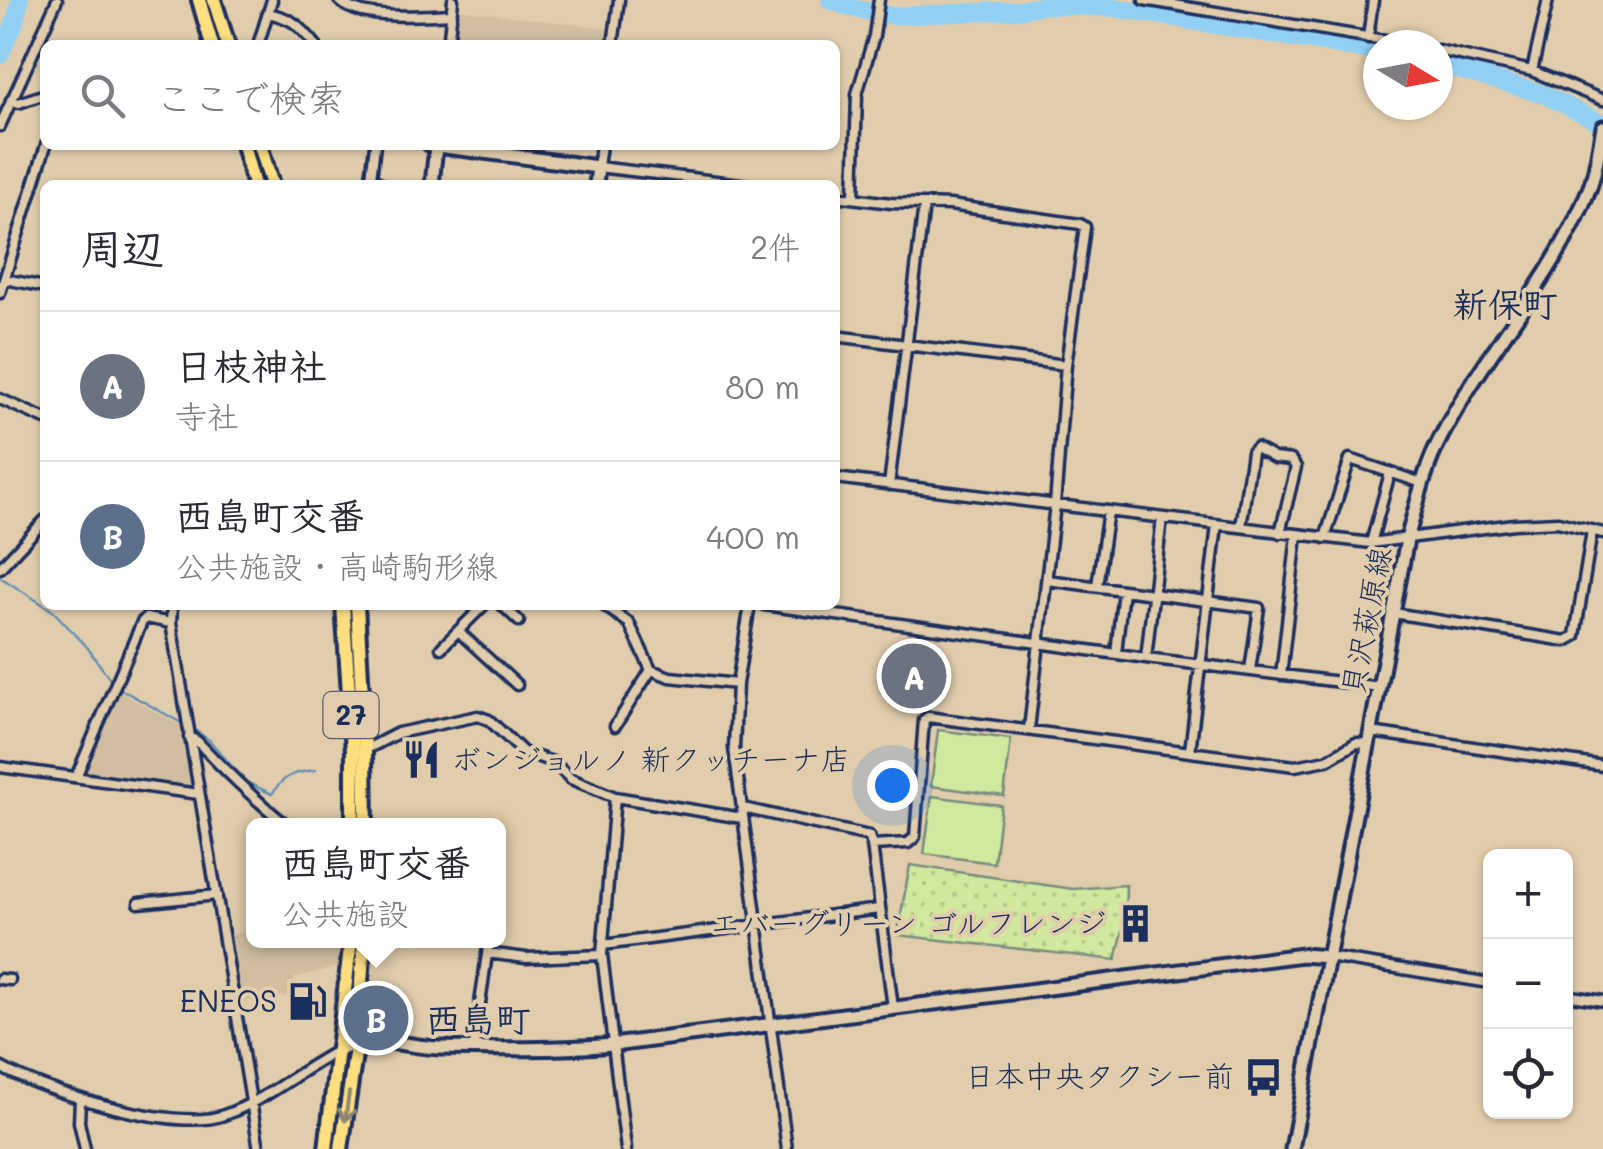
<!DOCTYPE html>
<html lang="ja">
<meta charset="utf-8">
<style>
:root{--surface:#fff;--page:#f2f2f3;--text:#2b2b33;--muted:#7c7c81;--line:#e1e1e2;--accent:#b45309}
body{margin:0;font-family:Mali,"Klee One",sans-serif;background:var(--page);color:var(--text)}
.controls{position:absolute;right:30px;bottom:30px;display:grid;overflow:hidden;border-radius:15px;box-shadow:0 2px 8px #0004}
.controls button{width:90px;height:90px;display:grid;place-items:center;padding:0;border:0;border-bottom:2px solid var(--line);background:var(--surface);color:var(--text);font:50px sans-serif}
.compass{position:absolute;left:1363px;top:30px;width:90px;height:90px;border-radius:50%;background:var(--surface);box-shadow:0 2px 8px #0004;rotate:100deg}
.you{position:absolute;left:892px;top:785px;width:35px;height:35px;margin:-25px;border:8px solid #fff;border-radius:50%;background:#1a73e8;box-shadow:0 0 0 15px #1a73e833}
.badge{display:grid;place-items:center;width:65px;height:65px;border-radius:50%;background:var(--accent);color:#fff;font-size:32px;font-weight:700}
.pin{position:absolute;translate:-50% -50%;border:5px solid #fff;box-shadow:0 2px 10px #0006}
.popup{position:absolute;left:246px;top:818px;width:260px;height:130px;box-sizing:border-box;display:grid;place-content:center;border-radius:15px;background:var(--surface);filter:drop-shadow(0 2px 8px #0005);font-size:32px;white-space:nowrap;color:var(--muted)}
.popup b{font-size:38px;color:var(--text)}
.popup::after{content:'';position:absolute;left:50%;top:100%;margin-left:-20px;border:20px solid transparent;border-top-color:var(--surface)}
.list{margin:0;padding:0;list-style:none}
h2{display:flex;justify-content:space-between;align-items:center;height:130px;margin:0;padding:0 40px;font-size:42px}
h2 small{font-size:32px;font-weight:400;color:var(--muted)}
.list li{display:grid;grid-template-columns:65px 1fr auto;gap:30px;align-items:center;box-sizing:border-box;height:150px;padding:0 40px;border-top:2px solid var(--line)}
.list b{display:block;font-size:38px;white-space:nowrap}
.list p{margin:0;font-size:32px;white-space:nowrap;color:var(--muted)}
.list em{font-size:32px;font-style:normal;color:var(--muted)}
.icon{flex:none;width:55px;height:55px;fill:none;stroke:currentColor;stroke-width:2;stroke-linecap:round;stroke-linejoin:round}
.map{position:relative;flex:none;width:1603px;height:1149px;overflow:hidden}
.search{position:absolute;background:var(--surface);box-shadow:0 2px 8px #0004;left:40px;top:40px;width:800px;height:110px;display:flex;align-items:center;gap:25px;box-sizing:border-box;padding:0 35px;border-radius:15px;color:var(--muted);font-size:38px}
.panel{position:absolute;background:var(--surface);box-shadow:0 2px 8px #0004;left:40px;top:180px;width:800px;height:430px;border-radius:15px}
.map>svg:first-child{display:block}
.built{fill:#d1bea0}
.grass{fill:url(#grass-dots);stroke:#768c7e;stroke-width:2.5}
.garden{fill:#d1e99e;stroke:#768c7e;stroke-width:2.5}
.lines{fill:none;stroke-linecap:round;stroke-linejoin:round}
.stream{stroke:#6290b7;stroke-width:2.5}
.river{stroke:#92d0f3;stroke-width:18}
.street-casing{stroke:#1b2f5e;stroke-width:15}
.secondary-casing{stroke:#1b2f5e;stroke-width:19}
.primary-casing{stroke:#1b2f5e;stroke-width:20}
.street{stroke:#e1cdac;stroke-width:8}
.secondary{stroke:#e1cdac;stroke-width:11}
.primary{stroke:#ffdf80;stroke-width:12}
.oneway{stroke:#8d876f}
.labels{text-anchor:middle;stroke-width:8;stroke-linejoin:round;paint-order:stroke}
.shield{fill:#e1cdac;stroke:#565e75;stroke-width:2.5}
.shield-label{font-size:28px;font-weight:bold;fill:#1b2f5e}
.street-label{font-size:30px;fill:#1b2f5e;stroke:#e1cdac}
.poi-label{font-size:30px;fill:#1b2f5e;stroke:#e1cdac;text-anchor:end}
.quarter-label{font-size:35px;font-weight:bold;fill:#1b2f5e;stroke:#e1cdac}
</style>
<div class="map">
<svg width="1603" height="1149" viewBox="0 0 1603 1149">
<defs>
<pattern id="grass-dots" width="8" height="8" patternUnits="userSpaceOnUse" patternTransform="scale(2.5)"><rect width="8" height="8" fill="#d1e99e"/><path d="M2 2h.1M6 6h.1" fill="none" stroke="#b3c88a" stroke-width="1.8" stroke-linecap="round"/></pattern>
</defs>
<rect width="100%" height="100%" fill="#e1cdac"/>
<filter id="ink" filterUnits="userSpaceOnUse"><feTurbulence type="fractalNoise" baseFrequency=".01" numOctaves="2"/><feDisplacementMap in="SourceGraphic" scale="20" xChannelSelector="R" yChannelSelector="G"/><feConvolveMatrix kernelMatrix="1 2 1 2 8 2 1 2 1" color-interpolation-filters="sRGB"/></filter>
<g filter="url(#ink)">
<path class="built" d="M458,9L609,29L608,45H454Z
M117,691L180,725L190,783L186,788L84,774Z
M253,930L254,940L339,941L338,967L294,978L297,995L239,1002L229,935Z"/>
<path class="grass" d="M910,865L1073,889L1126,885L1125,921L1116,960L897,935Z"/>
<path class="garden" d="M938,730L1011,739L1004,796L931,786Z
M932,796L1001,805L994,863L924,854Z"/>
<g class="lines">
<path class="stream" d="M0,577L53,611L87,647L112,682
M117,687L185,725
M192,728L209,740L246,782L272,794C283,776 294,772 316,770"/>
<path class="river" d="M830,0L851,8L894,16L1018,10L1045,5L1115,8L1378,52
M0,55L15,22L20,0
M1438,64L1543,94L1603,124"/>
<defs>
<path id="street" d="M339,0C359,22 423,15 452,14
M1144,0L1414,45
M267,13C293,18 300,26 316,45
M1368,38L1373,0
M258,45L272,0
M448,45L453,0
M613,45L619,0
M1438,50L1532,71L1603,100
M1532,71L1548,0
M11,100L19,103L45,94
M0,126L57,0
M375,145L371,178L384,185
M601,145L598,167L749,185
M835,196L891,203L950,205L1080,224L1085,227L1066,365L1055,505L1029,729
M854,198L857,94L874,36L879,0
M5,279L45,287
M0,293L46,145
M835,336L1066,365
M0,399L45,419
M835,478L1371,543L1514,524L1558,522L1603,533
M889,485L924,205
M1241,527L1252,452L1256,448L1274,458L1291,460L1296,467L1280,533
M1325,538L1350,459L1422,483
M1371,543L1390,473
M0,568L45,520
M1047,580L1259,608L1250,670
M1097,586L1108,511
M172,605L171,623L259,1149
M502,605L519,621
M603,605L629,623L651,670L670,677L737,684
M750,605L737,684L734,748L787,1149
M764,605L1146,658L1380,687
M1393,613L1566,641L1575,636L1592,531
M459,632L517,685
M441,648L484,605
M1116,653L1123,590
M1146,658L1162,518
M1281,675L1297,535
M615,726L651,670
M1371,732L1603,766
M189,737L197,741C226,772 255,800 288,826
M365,750L398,733L478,716L489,720L523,752L553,762L571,779L615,797L742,818
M1190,751L1217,525
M0,767L199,794
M76,777L142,622L146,618L171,623
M615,797L602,955L626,1149
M743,808L869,836L872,845
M139,903L217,895
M603,945L879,909
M487,953L526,958L602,955
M1328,957L1490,983
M0,979L10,980
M1566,995L1603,1001
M893,1008L872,845L908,843L915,837L924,720L928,717L1295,766L1327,760L1356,743L1369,744
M474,1046L489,940
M0,1067C45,1092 176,1133 224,1115C267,1100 300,1070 339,1050
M80,1100L79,1122L85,1149"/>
<path id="secondary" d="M430,145L598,167L596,185
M432,185L436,146
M340,1050C372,1032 404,1047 440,1048C497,1049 556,1050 613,1045L1302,955L1328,957
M1292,1149L1407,539C1417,504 1424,469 1441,437C1485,351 1555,278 1590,187C1597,168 1599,146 1603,127"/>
<path id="primary" d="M199,0L212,45
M214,0L228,45
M243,145L254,185
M260,145L272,185
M343,605L353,751V826
M357,605L365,750L366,826
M326,1149L351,940
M341,1149L357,1041L364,940"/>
</defs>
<use href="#street" class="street-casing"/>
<use href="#secondary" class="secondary-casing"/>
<use href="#primary" class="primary-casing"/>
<use href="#street" class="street"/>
<use href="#secondary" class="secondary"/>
<use href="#primary" class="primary"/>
</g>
<defs><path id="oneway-shaft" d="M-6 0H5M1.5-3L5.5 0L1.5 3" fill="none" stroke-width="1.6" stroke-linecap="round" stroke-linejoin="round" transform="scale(2.5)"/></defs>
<use class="oneway" href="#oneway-shaft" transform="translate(347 1107) rotate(98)"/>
</g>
<defs>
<symbol id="restaurant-bare" viewBox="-9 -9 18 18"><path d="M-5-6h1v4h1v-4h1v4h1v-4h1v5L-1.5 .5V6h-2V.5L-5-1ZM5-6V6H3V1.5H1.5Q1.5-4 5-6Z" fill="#1b2f5e" stroke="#e1cdac" stroke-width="2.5" paint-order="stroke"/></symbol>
<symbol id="building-bare" viewBox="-9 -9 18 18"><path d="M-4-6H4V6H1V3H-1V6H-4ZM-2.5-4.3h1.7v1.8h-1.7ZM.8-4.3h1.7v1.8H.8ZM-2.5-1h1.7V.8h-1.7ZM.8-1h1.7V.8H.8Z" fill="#1b2f5e" stroke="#e1cdac" stroke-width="2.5" paint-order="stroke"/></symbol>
<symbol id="fuel-bare" viewBox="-9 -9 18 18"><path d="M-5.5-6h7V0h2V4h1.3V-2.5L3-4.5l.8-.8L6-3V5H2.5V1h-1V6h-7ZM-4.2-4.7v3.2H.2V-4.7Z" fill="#1b2f5e" stroke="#e1cdac" stroke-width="2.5" paint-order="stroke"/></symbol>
<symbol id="bus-bare" viewBox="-9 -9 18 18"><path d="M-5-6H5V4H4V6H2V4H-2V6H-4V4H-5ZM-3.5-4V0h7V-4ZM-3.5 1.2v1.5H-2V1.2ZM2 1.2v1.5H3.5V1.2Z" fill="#1b2f5e" stroke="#e1cdac" stroke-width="2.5" paint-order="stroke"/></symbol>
</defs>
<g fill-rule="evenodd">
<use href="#restaurant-bare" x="394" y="732" width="55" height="55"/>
<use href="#building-bare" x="1108" y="896" width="55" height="55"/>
<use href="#fuel-bare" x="280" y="974" width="55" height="55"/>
<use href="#bus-bare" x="1236" y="1050" width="55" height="55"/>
</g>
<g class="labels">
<rect class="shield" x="323.5" y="692" width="55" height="46" rx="8"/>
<g class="shield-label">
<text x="351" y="725">27</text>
</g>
<g class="street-label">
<text transform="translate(1367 621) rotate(-79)" y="10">貝沢萩原線</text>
</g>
<g class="poi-label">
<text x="451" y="770" text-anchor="start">ボンジョルノ 新クッチーナ店</text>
<text x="1106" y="934">エバーグリーン ゴルフレンジ</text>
<text x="277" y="1012">ENEOS</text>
<text x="1234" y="1087">日本中央タクシー前</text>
</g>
<g class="quarter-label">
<text x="1505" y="317">新保町</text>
<text x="478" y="1032">西島町</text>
</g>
</g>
</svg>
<div class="controls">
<button>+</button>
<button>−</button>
<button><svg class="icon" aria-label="locate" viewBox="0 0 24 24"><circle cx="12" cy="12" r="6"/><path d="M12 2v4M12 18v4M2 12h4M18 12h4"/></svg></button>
</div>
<svg class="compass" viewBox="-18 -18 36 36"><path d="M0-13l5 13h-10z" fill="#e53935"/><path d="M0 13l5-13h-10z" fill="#7c7c81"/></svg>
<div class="you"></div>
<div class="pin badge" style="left:914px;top:676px;background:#6b7280">A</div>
<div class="pin badge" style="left:376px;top:1018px;background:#5c6f8a">B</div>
<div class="popup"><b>西島町交番</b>公共施設</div>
<div class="search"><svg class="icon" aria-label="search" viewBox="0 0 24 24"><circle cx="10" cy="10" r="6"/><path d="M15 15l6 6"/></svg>ここで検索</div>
<section class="panel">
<h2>周辺<small>2件</small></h2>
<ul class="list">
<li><span class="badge" style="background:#6b7280">A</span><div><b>日枝神社</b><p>寺社</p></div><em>80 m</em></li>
<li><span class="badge" style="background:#5c6f8a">B</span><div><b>西島町交番</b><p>公共施設 · 高崎駒形線</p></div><em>400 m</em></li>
</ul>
</section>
</div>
